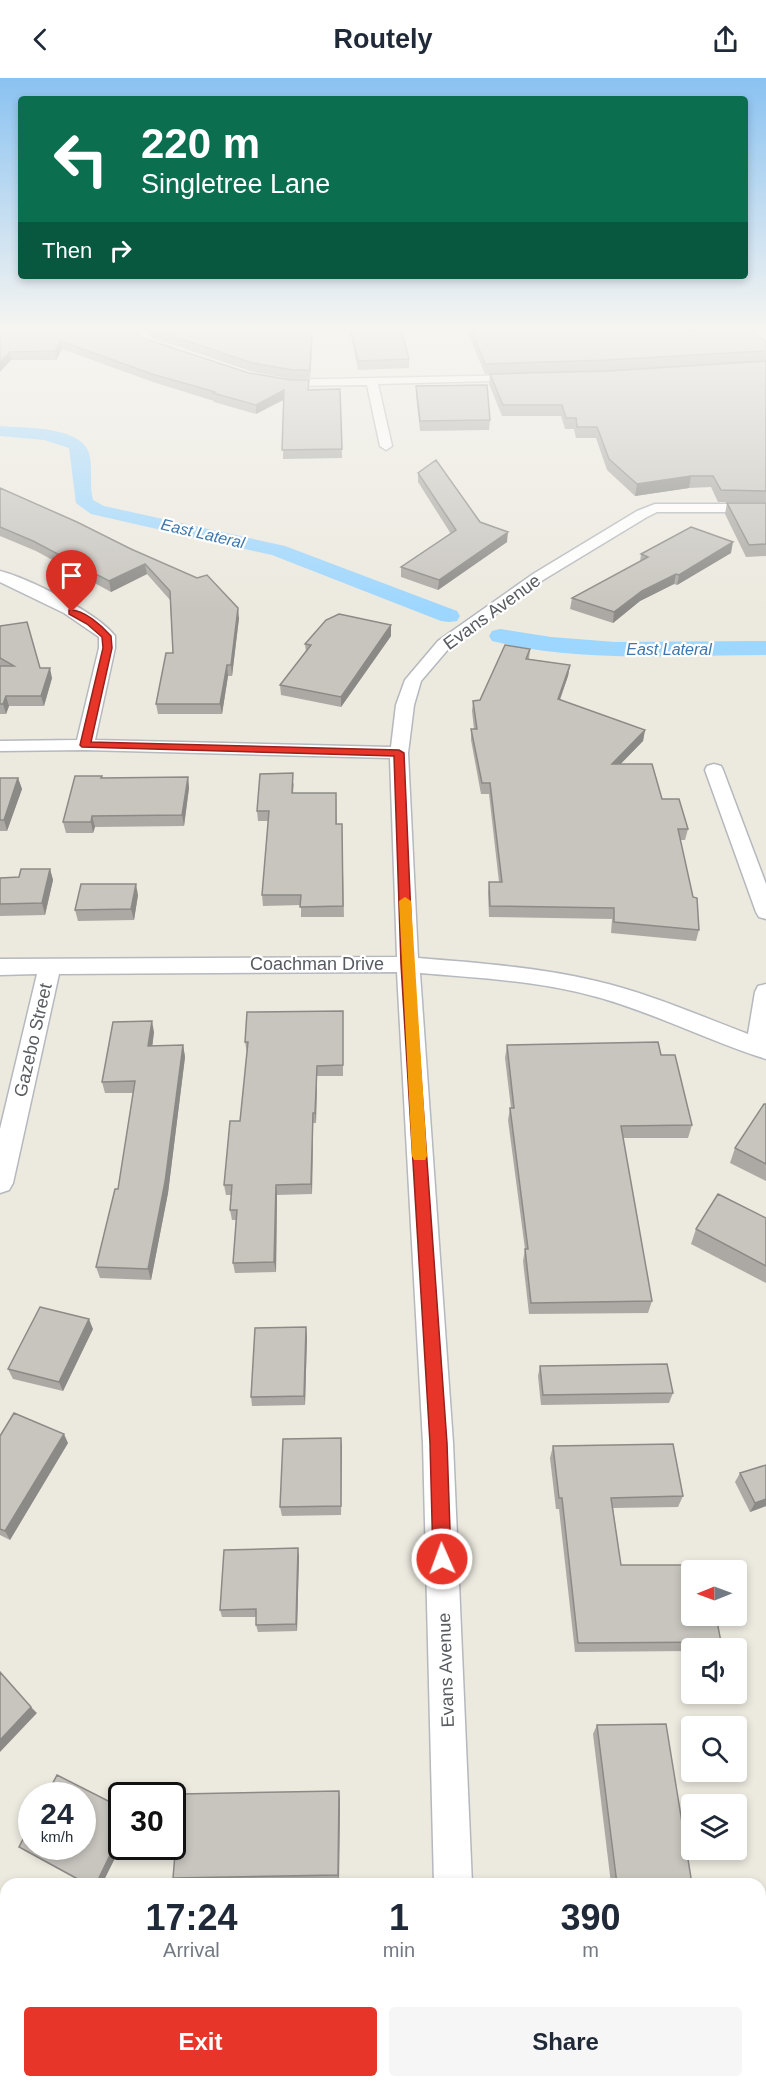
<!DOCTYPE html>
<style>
body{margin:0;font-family:Helvetica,sans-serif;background:#f6f6f7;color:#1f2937;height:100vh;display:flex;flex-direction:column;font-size:22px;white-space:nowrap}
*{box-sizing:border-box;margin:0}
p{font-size:20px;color:#747a83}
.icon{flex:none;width:33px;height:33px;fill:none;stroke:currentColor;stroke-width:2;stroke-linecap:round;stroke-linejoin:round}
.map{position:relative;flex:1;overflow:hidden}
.panel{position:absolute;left:0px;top:1800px;width:766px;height:210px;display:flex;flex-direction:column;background:#fff;border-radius:18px 18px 0 0;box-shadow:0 3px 9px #0003}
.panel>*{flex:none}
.guide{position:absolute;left:18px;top:18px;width:730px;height:183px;border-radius:6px;box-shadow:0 3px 9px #0003;background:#0b6e4f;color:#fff;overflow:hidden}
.needle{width:39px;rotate:269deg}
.tools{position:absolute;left:681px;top:1482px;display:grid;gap:12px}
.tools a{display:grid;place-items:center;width:66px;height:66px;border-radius:6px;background:#fff;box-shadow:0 3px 9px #0003;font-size:30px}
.speed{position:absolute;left:18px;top:1704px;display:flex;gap:12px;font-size:30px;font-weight:700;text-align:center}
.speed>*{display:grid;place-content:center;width:78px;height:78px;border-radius:50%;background:#fff;box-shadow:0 3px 9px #0003;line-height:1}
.speed small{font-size:15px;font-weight:400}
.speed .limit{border:3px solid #111;border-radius:9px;background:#fff;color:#111}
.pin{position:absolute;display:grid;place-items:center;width:51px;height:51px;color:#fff;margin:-62px -26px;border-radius:50% 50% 50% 0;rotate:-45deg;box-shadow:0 0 6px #0007}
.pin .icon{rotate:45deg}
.me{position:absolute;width:66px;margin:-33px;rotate:358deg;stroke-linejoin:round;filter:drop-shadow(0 0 4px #0008)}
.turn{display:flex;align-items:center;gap:21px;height:126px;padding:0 24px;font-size:27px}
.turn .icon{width:78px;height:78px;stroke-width:2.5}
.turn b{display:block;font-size:42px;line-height:51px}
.then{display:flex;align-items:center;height:57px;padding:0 24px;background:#0003;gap:12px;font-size:22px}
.eta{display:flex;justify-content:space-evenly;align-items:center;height:102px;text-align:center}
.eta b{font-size:36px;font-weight:800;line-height:42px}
.button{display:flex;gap:12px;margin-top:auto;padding:12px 24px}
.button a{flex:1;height:69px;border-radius:6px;background:#e7352a;color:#fff;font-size:24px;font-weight:800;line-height:69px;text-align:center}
.button a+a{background:#f6f6f7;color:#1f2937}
header{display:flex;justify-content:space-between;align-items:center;height:78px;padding:0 24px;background:#fff;font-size:27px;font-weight:800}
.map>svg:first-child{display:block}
</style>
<header><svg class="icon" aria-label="back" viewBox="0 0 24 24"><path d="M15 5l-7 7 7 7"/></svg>Routely<svg class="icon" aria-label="share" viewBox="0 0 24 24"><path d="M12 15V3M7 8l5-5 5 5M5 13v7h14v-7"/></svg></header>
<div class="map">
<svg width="766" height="2010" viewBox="0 0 766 2010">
<rect width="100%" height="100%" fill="#ece9df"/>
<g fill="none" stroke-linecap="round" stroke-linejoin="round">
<path fill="#9dd6fe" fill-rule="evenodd" d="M0,348C23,350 81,348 89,375C93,390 89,407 93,422L104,428L285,468L457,533L460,538L457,543L449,544L441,543L272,477L91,436L76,425L69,370L44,362L0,358Z
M500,551L551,559L615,564L766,563V577C676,577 581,585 492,563L489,558L492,553Z"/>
<g stroke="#b5b8bd" stroke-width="3">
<path id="minor" d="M134,251H144L152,261L179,273L173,276C157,272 141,268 134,251Z
M521,297L525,298V302L378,306L392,368L386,372L380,368L367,307L277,308L271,305L277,302Z
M655,426H766V434H657L647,439L543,502L450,569L421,603L414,627L408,675L418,880C478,885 538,889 596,903C648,915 698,937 748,956L755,914L758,908L766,906V981C709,963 655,935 597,919C540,903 479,900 420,895L453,1365L472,1806H434L423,1365L397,894L59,896L13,1105L9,1112L0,1115V1051L37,896L0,897V881L397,879L390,680L85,672L0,673V663L77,662L99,570V559L64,535L0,504V493C28,500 98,535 115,558V570L95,662L391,669L396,627L405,602L438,563L533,496L637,433Z
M714,686L721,688L723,692L766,806V841L759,839L756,834L705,692L707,688Z
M760,1948H766V1990H760Z
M0,1949L6,1950V1992L0,1991Z
M112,2004H156L153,2010H115Z
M441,2004H483L484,2010H442Z"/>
</g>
<use href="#minor" fill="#fff" fill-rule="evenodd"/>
</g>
<path fill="#aca9a4" d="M0,251L142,260L249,295L309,312L340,311L342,380L283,381L284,322L256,336L214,324V323L153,304L62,271L56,282H11Z
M146,251H313L310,300L293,301L253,294L153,260Z
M349,251H401L409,281V290L358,292Z
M466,251H749L766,264V424H718L711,409L689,410L635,418L607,392L596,360H576L574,351H565L561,338H502L489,306L490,296L607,293L485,296Z
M416,308L490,342L489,352L420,353L416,317Z
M418,395L480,444L507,464L438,512L401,499V489L451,456L418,404Z
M0,410L77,444L239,540L232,598H228L222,636H158L156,626L173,575L170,522L147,496L111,514L36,473L0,458Z
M727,425H766V478L746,479L725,436Z
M731,475L677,507L674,506L640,523L613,545L570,531L572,520L640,484L641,476Z
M0,548L40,590L52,600L44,628H9L6,636H0Z
M391,558L341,629L281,617L280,607L306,574L305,566Z
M530,571L529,581L570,587L568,598L560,622L645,652L643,663L620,686L662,721L688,751L685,762H680L699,852L696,863L611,855L612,841L489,839L488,815L489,804H499L489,716H481L471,662V651H474L472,633L473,623L480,622Z
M102,698V700L188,699L189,710L184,748L95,749L93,755H66L63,744Z
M0,700H18L22,711L7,753H0Z
M294,705L293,715H336L337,746H342L344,839H301V827L263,828L262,817L268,743H258L257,733Z
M50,791L53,802L45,837L0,838V800L19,799Z
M138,817L134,842L78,843L75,832Z
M343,943V998H317L316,1045H313L312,1116L277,1117L276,1194L235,1195L233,1185L236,1142H232L230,1132L231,1117H226L224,1107L240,1043L247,975L245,964Z
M154,954L152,968L183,967L185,979L168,1115L151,1202L100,1200L96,1189L118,1111L133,1015H105L102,1004Z
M507,967L661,977L692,1047L688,1060H623L652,1223L648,1235L529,1236L523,1183L525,1171L508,1042L510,1030H511L505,980Z
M766,1026V1103L730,1085L735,1070Z
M766,1140V1205L691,1166L696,1151Z
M306,1249L307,1259L305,1327L252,1328L251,1319Z
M93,1251L63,1313L13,1301L8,1291Z
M540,1288L673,1315L669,1325L541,1327L538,1298Z
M0,1358L68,1365L10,1462L0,1457Z
M341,1360V1437L282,1438L280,1429Z
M553,1368L683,1418L678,1429L613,1430L621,1487L721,1564L716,1570H692V1573L575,1574L559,1431H556L550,1380Z
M740,1395L766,1428L750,1434L735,1404Z
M299,1478L297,1553L258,1554L256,1547V1539H222L220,1532Z
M597,1647L692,1806H611L593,1656Z
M340,1720L339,1802L178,1806L173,1800Z
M122,1730V1766L102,1806H85L25,1773L19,1769Z"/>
<path fill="#8c8a86" d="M312,251H313L310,300V292Z
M60,263L62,271L56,282L55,273Z
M10,274L11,282L0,294V284Z
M284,312V321L256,336V327Z
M691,398L689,410L635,418L637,406Z
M508,454L507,464L438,512L439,502Z
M733,464L731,475L677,507L679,497Z
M145,486L147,496L111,514L109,503Z
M676,496L674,506L640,523L613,545L614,534L642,513Z
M238,530L239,540L232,598L231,587Z
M391,547V558L341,629V619Z
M227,587L228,598L222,636L220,626Z
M570,587L568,598L556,632L558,621Z
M50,590L52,600L44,628L41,618Z
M6,618L9,628L6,636L3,626Z
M645,652L643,663L610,697L612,686Z
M188,699L189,710L184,748L182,737Z
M18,700L22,711L7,753L4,742Z
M92,738L95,749L93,755L91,744Z
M50,791L53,802L45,837L42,825Z
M136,806L138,817L134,842L131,831Z
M152,943L154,954L151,979L148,968Z
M183,967L185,979L168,1115L151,1202L148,1191Z
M317,988V998L316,1045L315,1035Z
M313,1035V1045L312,1116L311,1106Z
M276,1107L277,1117L276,1194L274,1184Z
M89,1241L93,1251L63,1313L59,1304Z
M306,1249L307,1259L305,1327L304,1318Z
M64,1356L68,1365L10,1462L5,1453Z
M341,1360L342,1369L341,1437Z
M766,1421V1428L750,1434L755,1425Z
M298,1470L299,1478L297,1553L296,1546Z
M31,1629L37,1635L0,1674V1662Z
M339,1713L340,1720L339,1802L338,1797Z
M122,1752V1766L102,1806H96Z"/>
<path fill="#c8c5bf" stroke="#8c8a86" stroke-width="1.5" d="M0,251H134L142,260L249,295L292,302H309L308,312L340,311L342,371L282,372L284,312L256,327L213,315L215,314L152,296L60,263L55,273L10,274L0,284Z
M152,251H312L310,292H293L252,285Z
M351,251H401L409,281L358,283Z
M471,251H686L697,257L694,251H749L766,264V273L607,282L485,286Z
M766,283V413L721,412L713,398H691L637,406L609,381L597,349H577L576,340H566L562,327H503L490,296L607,293Z
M487,307L490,342L420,343L416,308Z
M436,382L480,444L508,454L439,502L401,489L456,452L418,395Z
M0,410L77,444L133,472L131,471L197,500L207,497L238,530L231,587H227L220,626H156L166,575H173L170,513L145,486L109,503L33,463L0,449Z
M727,425H766V466L749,467Z
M691,449L733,464L679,497L676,496L642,513L614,534L572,520L648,479L641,476Z
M339,536L391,547L341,619L280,607L311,567L305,566L326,542Z
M27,544L40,590H50L41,618H6L3,626H0V588H14L0,580V548Z
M505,567L530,571L526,581L570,587L558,621L645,652L612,686H652L662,721H679L688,751H678L693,819L697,820L699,852L614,844V830L490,828L489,804H502L490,705H482L471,651H477L473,623L480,622Z
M293,695L292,715H336V746H342L343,828L300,829L301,817H262L269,733H257L260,696Z
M75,698H102L101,700L188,699L182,737L92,738L91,744H63Z
M0,700H18L4,742H0Z
M21,791H50L42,825L0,826V800L19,799Z
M81,806H136L131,831L75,832Z
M343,933V987L317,988L315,1035H313L311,1106L276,1107L274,1184L233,1185L237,1132H230L232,1107H224L230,1043H240L248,964H245L247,934Z
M152,943L148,968L183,967L165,1104L148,1191L96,1189L115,1111H118L135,1003L102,1004L113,944Z
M658,964L661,977H675L692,1047L621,1048L652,1223L531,1225L525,1171H528L510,1030H514L507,967Z
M764,1026H766V1086L735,1070Z
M718,1116L766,1140V1188L696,1151Z
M40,1229L89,1241L59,1304L8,1291Z
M306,1249L304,1318L251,1319L255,1250Z
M667,1286L673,1315L543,1317L540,1288Z
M14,1335L64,1356L5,1453L0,1451V1358Z
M341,1360V1428L280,1429L283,1361Z
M673,1366L683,1418L611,1420L621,1487H707L708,1492H692V1538H716L721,1564L578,1565L562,1420H559L553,1368Z
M766,1387V1421L755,1425L740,1395Z
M298,1470L296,1546L256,1547V1531L220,1532L224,1472Z
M0,1594L31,1629L0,1662Z
M666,1646L692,1806H617L597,1647Z
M57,1697L122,1730V1752L96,1806H87L19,1769L32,1744V1768H82V1718H46Z
M339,1713L338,1797L173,1800L180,1716Z"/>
<linearGradient id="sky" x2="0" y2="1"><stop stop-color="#8ac2f1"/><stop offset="0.47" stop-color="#f6f5f1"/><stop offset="1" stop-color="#f6f5f1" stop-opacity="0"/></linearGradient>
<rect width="766" height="533" fill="url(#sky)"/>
<path fill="#e7352a" stroke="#96221b" stroke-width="1.5" d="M69,532C84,531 102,548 111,558L112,570L91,664L399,672L404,675L413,886L447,1365L451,1481L449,1488L442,1490L436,1488L433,1481L430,1365L401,886L394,678L82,669L80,667L103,570L102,559L87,546L69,536Z"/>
<path fill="#f59e0b" d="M405,819L411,823L427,1078L425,1082H414L412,1078L399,823Z"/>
<g text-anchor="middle" stroke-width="4.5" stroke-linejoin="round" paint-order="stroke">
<g font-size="16" font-style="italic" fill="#3c77af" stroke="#fff">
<text transform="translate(203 455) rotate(13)" y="6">East Lateral</text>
<text x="669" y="577">East Lateral</text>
</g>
<g font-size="18" fill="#585c61" stroke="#fff">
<text transform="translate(492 534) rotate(-36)" y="6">Evans Avenue</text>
<text x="317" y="892">Coachman Drive</text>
<text transform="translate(33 962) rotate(-77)" y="6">Gazebo Street</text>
<text transform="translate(446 1592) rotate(-92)" y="6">Evans Avenue</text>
</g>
</g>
</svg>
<div class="tools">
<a><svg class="needle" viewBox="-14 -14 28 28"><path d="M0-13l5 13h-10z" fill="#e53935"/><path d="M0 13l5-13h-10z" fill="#747a83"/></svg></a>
<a><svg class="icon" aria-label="sound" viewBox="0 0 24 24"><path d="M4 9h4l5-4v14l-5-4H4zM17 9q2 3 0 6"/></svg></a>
<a><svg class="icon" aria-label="search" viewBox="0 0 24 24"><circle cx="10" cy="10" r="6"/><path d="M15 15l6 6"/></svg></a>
<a><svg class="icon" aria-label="layers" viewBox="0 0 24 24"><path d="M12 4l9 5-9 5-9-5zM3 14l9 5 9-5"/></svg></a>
</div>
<div class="speed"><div>24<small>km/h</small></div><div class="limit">30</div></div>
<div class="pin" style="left:72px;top:534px;background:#d93025"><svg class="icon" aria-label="arrive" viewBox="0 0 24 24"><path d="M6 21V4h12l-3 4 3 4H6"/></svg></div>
<svg class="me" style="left:442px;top:1481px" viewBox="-20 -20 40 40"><circle r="17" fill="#e7352a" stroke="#fff" stroke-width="3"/><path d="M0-11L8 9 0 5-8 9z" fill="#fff"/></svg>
<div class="guide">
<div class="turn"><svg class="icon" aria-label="left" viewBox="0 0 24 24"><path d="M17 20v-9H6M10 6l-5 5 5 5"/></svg><div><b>220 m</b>Singletree Lane</div></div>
<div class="then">Then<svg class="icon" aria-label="right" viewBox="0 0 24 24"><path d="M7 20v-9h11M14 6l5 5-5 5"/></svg></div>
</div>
<section class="panel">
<div class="eta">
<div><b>17:24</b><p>Arrival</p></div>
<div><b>1</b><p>min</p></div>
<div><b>390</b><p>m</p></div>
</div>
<div class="button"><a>Exit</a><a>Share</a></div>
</section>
</div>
